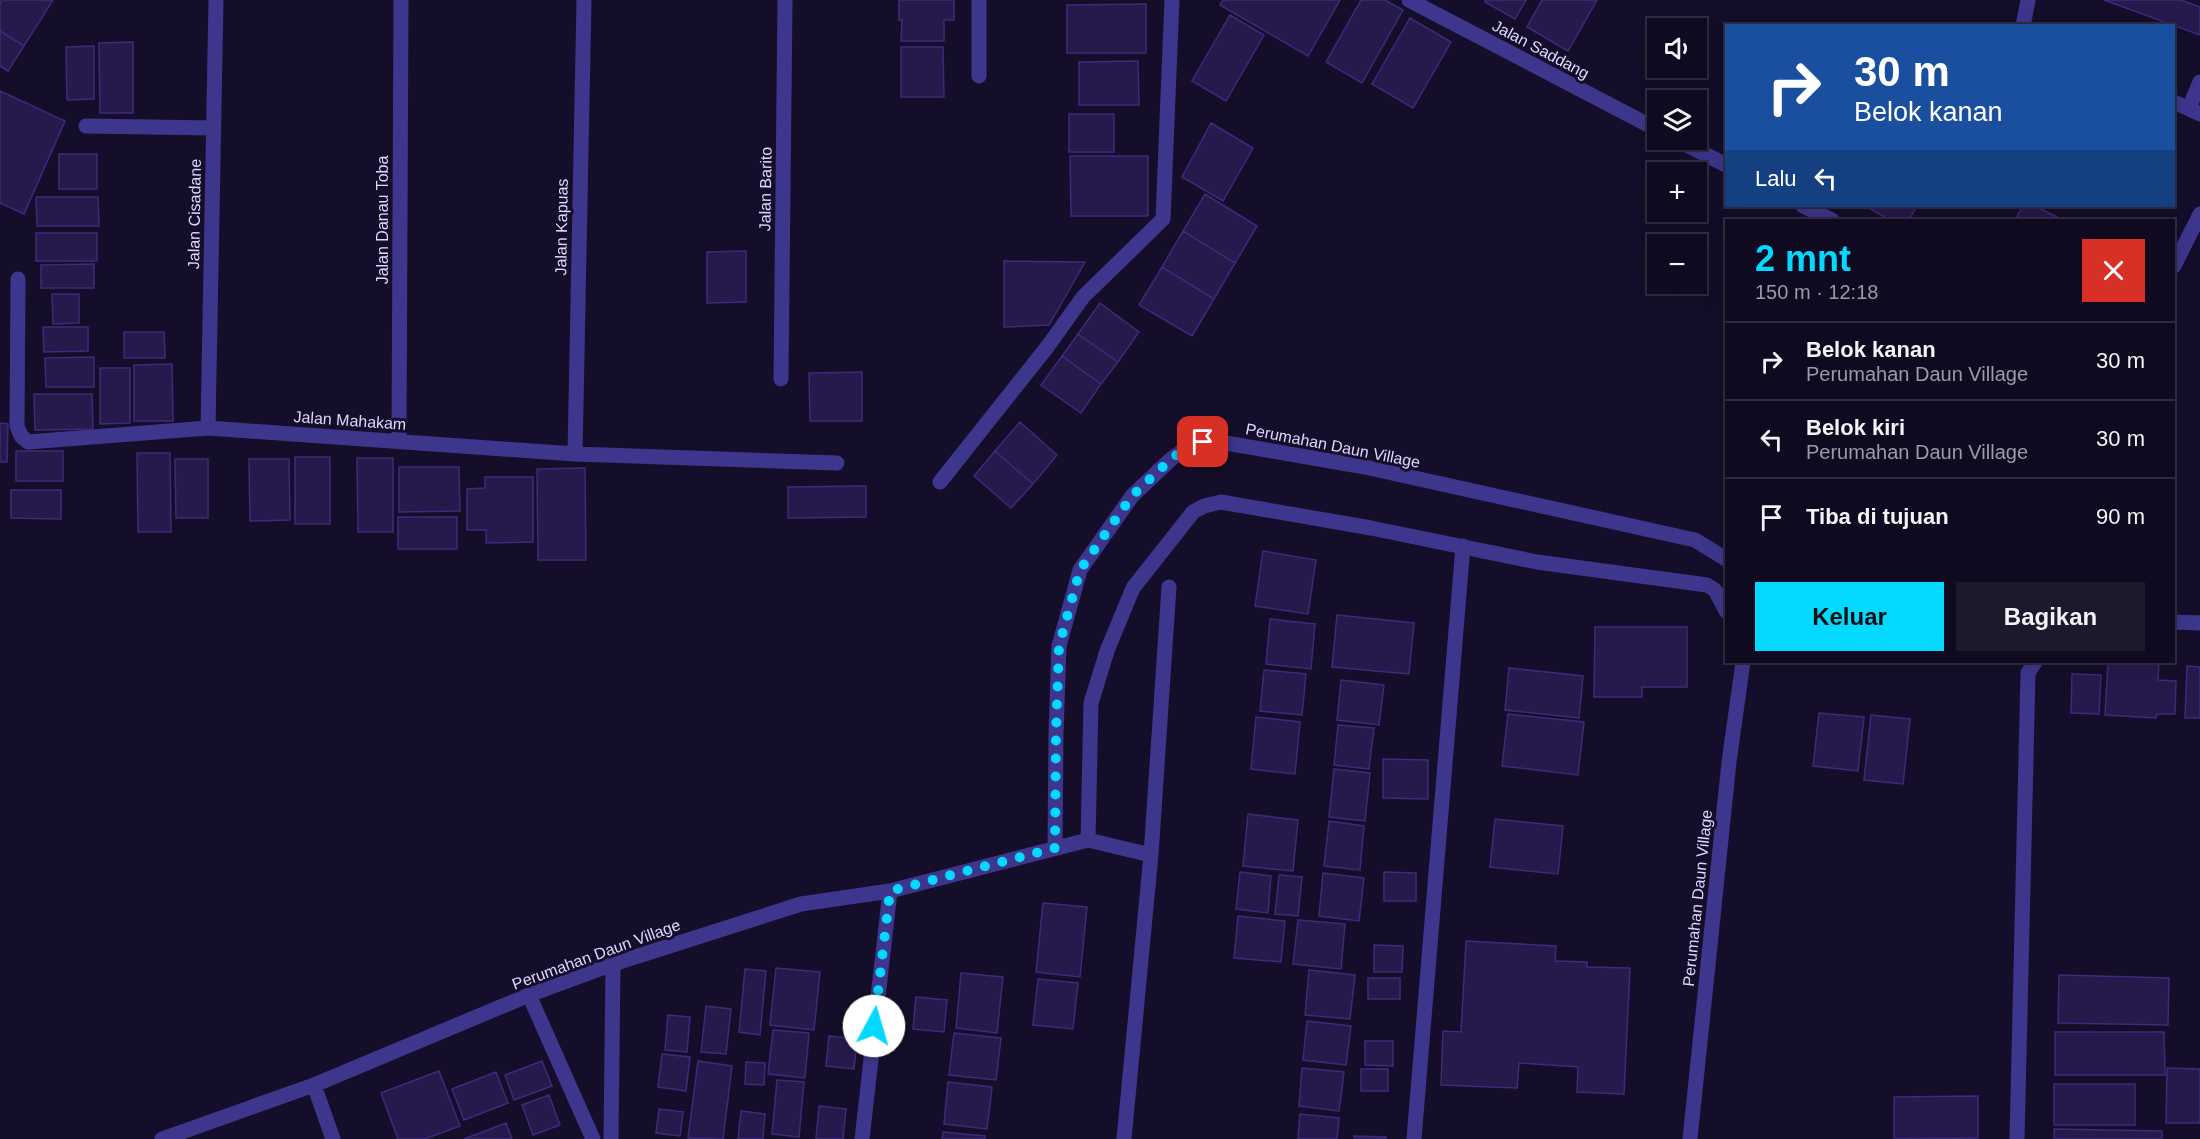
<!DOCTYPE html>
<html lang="id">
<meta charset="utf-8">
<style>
body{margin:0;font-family:Helvetica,sans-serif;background:#1e182d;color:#f1f3f6;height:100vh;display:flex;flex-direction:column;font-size:22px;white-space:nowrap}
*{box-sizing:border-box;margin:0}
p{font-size:20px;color:#9c9aa5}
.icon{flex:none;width:33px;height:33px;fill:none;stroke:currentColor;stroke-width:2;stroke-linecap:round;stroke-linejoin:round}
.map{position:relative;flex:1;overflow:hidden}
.drawer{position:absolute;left:1725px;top:219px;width:450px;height:444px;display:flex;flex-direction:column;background:#100a20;border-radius:0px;box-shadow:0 6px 24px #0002,0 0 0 2px #302b3e}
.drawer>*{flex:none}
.banner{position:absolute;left:1725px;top:24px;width:450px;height:183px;border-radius:0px;box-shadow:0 6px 24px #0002,0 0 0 2px #302b3e;background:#1a4fa0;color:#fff;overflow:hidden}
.controls{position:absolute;left:1647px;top:18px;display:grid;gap:12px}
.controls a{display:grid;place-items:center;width:60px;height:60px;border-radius:0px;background:#100a20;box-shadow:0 6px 24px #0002,0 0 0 2px #302b3e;font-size:30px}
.pin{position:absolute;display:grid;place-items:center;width:51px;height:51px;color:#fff;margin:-26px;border-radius:12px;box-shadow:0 3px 9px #0006}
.me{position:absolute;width:66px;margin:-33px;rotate:6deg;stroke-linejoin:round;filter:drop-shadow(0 0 4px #0008)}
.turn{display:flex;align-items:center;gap:21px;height:126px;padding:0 30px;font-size:27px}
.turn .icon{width:78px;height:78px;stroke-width:2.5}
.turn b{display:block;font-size:42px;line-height:51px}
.then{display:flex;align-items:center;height:57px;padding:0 30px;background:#0003;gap:12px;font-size:22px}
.round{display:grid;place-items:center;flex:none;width:63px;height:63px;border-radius:0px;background:#1e182d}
.overview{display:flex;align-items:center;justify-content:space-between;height:102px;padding:0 30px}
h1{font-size:36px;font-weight:700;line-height:45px;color:#03d9ff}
.action{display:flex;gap:12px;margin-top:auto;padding:12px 30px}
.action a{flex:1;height:69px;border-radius:0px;background:#03d9ff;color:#111;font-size:24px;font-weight:700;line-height:69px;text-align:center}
.action a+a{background:#1e182d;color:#f1f3f6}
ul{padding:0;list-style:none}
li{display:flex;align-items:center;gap:18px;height:78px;padding:0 30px;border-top:2px solid #302b3e}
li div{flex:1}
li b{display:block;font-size:22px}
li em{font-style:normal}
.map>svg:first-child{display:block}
</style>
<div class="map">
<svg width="2200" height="1139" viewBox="0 0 2200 1139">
<rect width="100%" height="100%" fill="#150e2a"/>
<path fill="#26194c" stroke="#3e2a7a" stroke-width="1.5" d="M2,0H53L24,46L0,31V3Z
M899,0H954V20H944V41H901L902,20H899Z
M1223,0H1340L1308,56L1220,5Z
M1361,0H1385L1403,10L1362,83L1326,62Z
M1486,0H1526L1515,19L1485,2Z
M1542,0H1597L1568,51L1527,27Z
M2104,0H2181L2200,7V35Z
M1146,4V53H1067V5Z
M1230,15L1264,35L1226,101L1192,81Z
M1410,18L1451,42L1413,108L1372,84Z
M0,31L24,46L8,71L0,66Z
M133,42V113H100L99,43Z
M94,46V99L67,100L66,47Z
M901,47H943L944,97H901Z
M1138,61L1139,105H1079V62Z
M0,91L65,121L24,214L0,203Z
M1069,114H1114V152H1069Z
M1211,123L1253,148L1223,201L1182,177Z
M59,154H97V189H59Z
M1070,156H1148V216H1071Z
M1205,194L1257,226L1235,263L1183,231Z
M36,197H98L99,226H37Z
M1868,206H1917L1909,220H1890L1867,207Z
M2023,206H2035L2063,220H2015Z
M1183,231L1235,263L1214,299L1162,267Z
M36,233H97V261H36Z
M746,251V302L707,303V252Z
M1004,261L1085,262L1049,325L1004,327Z
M94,264V288H41V265Z
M1162,267L1214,299L1192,336L1139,305Z
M52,294H79V323L53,324Z
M1100,303L1139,332L1118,362L1078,334Z
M43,327H88V351L44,352Z
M124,332H164L165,358H124Z
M1078,334L1118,362L1101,384L1062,356Z
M1062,356L1101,384L1081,413L1041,385Z
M94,357V387H46L45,358Z
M172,364L173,421H134V365Z
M100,368H130V423L100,424Z
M862,372V421H810L809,373Z
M34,394H92L93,429L35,430Z
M1020,422L1057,455L1033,484L995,451Z
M0,423L8,424L7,462H0Z
M16,451H63V481H16Z
M995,451L1033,484L1011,508L974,476Z
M137,453H170L171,532H138Z
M295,457H330V524H295Z
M357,458H393V532H358Z
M175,459H208V518H176Z
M249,459H289L290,520L250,521Z
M399,467H459L460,511L399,512Z
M585,468L586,560H538L537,469Z
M485,477H533V542L486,543V530H467V489L485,488Z
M866,486V517L788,518V487Z
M11,490H61V519L11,518Z
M398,517H457V549H398Z
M1263,551L1316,560L1308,614L1255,606Z
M1337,615L1414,623L1409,674L1332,667Z
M1270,619L1315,624L1311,669L1266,664Z
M1595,627H1687V687H1642V697H1594Z
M2108,662H2159L2158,680L2176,681L2175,714H2157L2156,718L2105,715Z
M2187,666L2200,667V718H2185Z
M1509,668L1583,676L1579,718L1505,710Z
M1264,670L1306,674L1302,715L1260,711Z
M2072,674L2101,675L2099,714L2071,713Z
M1341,680L1384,685L1379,725L1337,720Z
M1819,713L1864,717L1858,771L1813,766Z
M1508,714L1584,722L1578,775L1502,766Z
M1871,715L1910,719L1903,784L1864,780Z
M1256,717L1300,722L1295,774L1251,769Z
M1338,725L1374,728L1369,769L1334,765Z
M1383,759L1428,760V799L1383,798Z
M1334,769L1370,773L1365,821L1329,817Z
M1248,814L1298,820L1293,871L1243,866Z
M1495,819L1563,826L1558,874L1490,867Z
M1329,821L1364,826L1360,870L1324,866Z
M1240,872L1271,876L1268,913L1236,909Z
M1384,872L1416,873V901H1384Z
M1323,873L1364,878L1359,921L1319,916Z
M1279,875L1302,877L1298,916L1275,914Z
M1043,903L1087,907L1080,977L1036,972Z
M1238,916L1285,921L1281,962L1234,958Z
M1298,920L1345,924L1341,969L1293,964Z
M1466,941L1556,946L1555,961L1587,962V967L1630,968L1624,1094L1577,1092L1578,1067L1519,1063L1517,1088L1441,1085L1443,1031L1461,1032Z
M1374,945L1403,946L1402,972H1374Z
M776,968L820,972L814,1030L770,1025Z
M745,969L766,971L760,1035L739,1032Z
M1309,970L1355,975L1350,1019L1305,1015Z
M961,973L1003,977L997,1033L956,1028Z
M2059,975L2169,978L2168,1025L2058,1023Z
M1368,978H1400V999H1368Z
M1038,979L1078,983L1073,1029L1033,1025Z
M916,997L947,1000L944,1032L913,1029Z
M706,1006L731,1009L726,1054L701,1052Z
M668,1015L690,1017L687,1052L665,1050Z
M1307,1021L1351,1026L1346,1065L1303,1060Z
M773,1030L809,1033L805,1078L768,1074Z
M2055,1032H2164L2165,1075H2055Z
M954,1033L1001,1038L996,1080L949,1075Z
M829,1036L857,1039L854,1069L826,1066Z
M1365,1041H1393V1066L1365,1065Z
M662,1054L690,1057L686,1091L658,1087Z
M542,1061L552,1086L514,1100L505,1075Z
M698,1061L732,1066L723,1139L688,1138Z
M746,1062L765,1063L764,1085L745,1084Z
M1302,1068L1344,1072L1339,1111L1299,1106Z
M2167,1068L2200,1069V1123H2166Z
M1361,1069H1388V1091H1361Z
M439,1071L460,1126L425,1139H398L381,1093Z
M496,1072L508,1103L464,1120L452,1089Z
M777,1080L804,1082L799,1137L772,1134Z
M948,1082L992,1087L987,1129L944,1124Z
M2054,1084H2135V1125H2054Z
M549,1095L560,1125L533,1135L522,1105Z
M1978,1096V1138L1894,1139V1097Z
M819,1106L846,1109L843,1139H816Z
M659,1109L683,1112L680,1136L656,1133Z
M741,1111L765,1114L763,1139H738Z
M1300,1114L1339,1118L1337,1139H1298Z
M506,1123L512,1139H464Z
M2054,1129L2162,1131V1139H2054Z
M943,1132L985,1136V1139H942Z
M1354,1136L1386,1137V1139H1354Z"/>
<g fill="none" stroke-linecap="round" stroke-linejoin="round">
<path stroke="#3e368c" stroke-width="15" d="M2174,622L2200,623
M2017,1139L2028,673L2035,662"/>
<path stroke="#3e368c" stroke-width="15" d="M979,0V76
M1409,0L1658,130
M2023,26L2028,0
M2174,102L2200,114
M2189,108L2200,82
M86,126L214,128
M1677,140L1726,165
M1803,206L1832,220
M2174,266L2200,214
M18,279L17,426L21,436L28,442L208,428L575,454L837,463
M781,379L785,0
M208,428L216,0
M399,441L401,0
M575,454L584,0
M940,482L1048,346L1083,297L1163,219L1172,0
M1088,840L1091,703L1107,651L1133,588L1193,512L1204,506L1221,502L1371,528L1537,562L1707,585L1715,590L1726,611
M1055,848L1056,733L1059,646L1080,570L1132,496L1170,460L1190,445L1220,442L1365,467L1695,540L1726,559
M529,995L593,1139
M314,1085L333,1139
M162,1139L314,1085L529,995L613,964L801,904L890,891L1088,840L1151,855
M611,1139L613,964
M862,1139L890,891
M1124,1139L1151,855L1169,587
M1414,1139L1463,546
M1690,1139L1729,762L1743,662"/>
</g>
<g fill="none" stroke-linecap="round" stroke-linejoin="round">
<path stroke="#03d9ff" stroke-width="10" stroke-dasharray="0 18" d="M874,1026L890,891L1055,848L1056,733L1059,646L1080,570L1132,496L1170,460L1190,445L1203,442"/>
</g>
<g text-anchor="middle" stroke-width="6" stroke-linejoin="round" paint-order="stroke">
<g font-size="16" fill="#ded7ff" stroke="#150e2a">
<text transform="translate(1541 49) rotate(28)" y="6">Jalan Saddang</text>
<text transform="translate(765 189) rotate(-89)" y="6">Jalan Barito</text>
<text transform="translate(194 214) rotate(-89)" y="6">Jalan Cisadane</text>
<text transform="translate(382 220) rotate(-90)" y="6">Jalan Danau Toba</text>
<text transform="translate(561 227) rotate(-89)" y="6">Jalan Kapuas</text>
<text transform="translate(350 420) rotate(4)" y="6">Jalan Mahakam</text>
<text transform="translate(1333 445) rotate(11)" y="6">Perumahan Daun Village</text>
<text transform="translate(1697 898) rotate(-84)" y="6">Perumahan Daun Village</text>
<text transform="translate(596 954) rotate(-20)" y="6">Perumahan Daun Village</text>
</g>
</g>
</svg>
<div class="controls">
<a><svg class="icon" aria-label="sound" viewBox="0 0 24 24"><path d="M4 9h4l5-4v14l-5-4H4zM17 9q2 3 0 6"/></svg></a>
<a><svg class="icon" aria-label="layers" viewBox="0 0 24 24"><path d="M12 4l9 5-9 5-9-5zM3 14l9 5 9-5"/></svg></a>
<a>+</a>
<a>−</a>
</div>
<div class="pin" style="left:1203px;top:442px;background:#d93025"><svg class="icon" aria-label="arrive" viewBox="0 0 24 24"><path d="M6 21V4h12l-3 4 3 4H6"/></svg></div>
<svg class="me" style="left:874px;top:1026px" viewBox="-20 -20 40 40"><circle r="19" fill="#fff"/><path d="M0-13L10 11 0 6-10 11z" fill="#03d9ff"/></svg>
<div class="banner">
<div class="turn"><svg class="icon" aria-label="right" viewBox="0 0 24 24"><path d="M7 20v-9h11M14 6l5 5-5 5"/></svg><div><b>30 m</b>Belok kanan</div></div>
<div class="then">Lalu<svg class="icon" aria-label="left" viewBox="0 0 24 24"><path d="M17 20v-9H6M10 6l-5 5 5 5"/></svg></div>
</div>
<section class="drawer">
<div class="overview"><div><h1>2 mnt</h1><p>150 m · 12:18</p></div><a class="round" style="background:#d93025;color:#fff"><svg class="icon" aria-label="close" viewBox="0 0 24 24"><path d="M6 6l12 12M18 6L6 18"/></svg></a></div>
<ul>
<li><svg class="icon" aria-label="right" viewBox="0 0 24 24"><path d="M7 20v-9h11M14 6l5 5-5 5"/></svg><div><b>Belok kanan</b><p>Perumahan Daun Village</p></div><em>30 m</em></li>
<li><svg class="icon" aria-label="left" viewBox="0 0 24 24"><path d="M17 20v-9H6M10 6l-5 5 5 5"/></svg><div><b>Belok kiri</b><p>Perumahan Daun Village</p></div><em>30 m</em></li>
<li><svg class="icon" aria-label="arrive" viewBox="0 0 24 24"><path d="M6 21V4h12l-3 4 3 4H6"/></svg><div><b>Tiba di tujuan</b></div><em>90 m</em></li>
</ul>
<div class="action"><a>Keluar</a><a>Bagikan</a></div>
</section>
</div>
